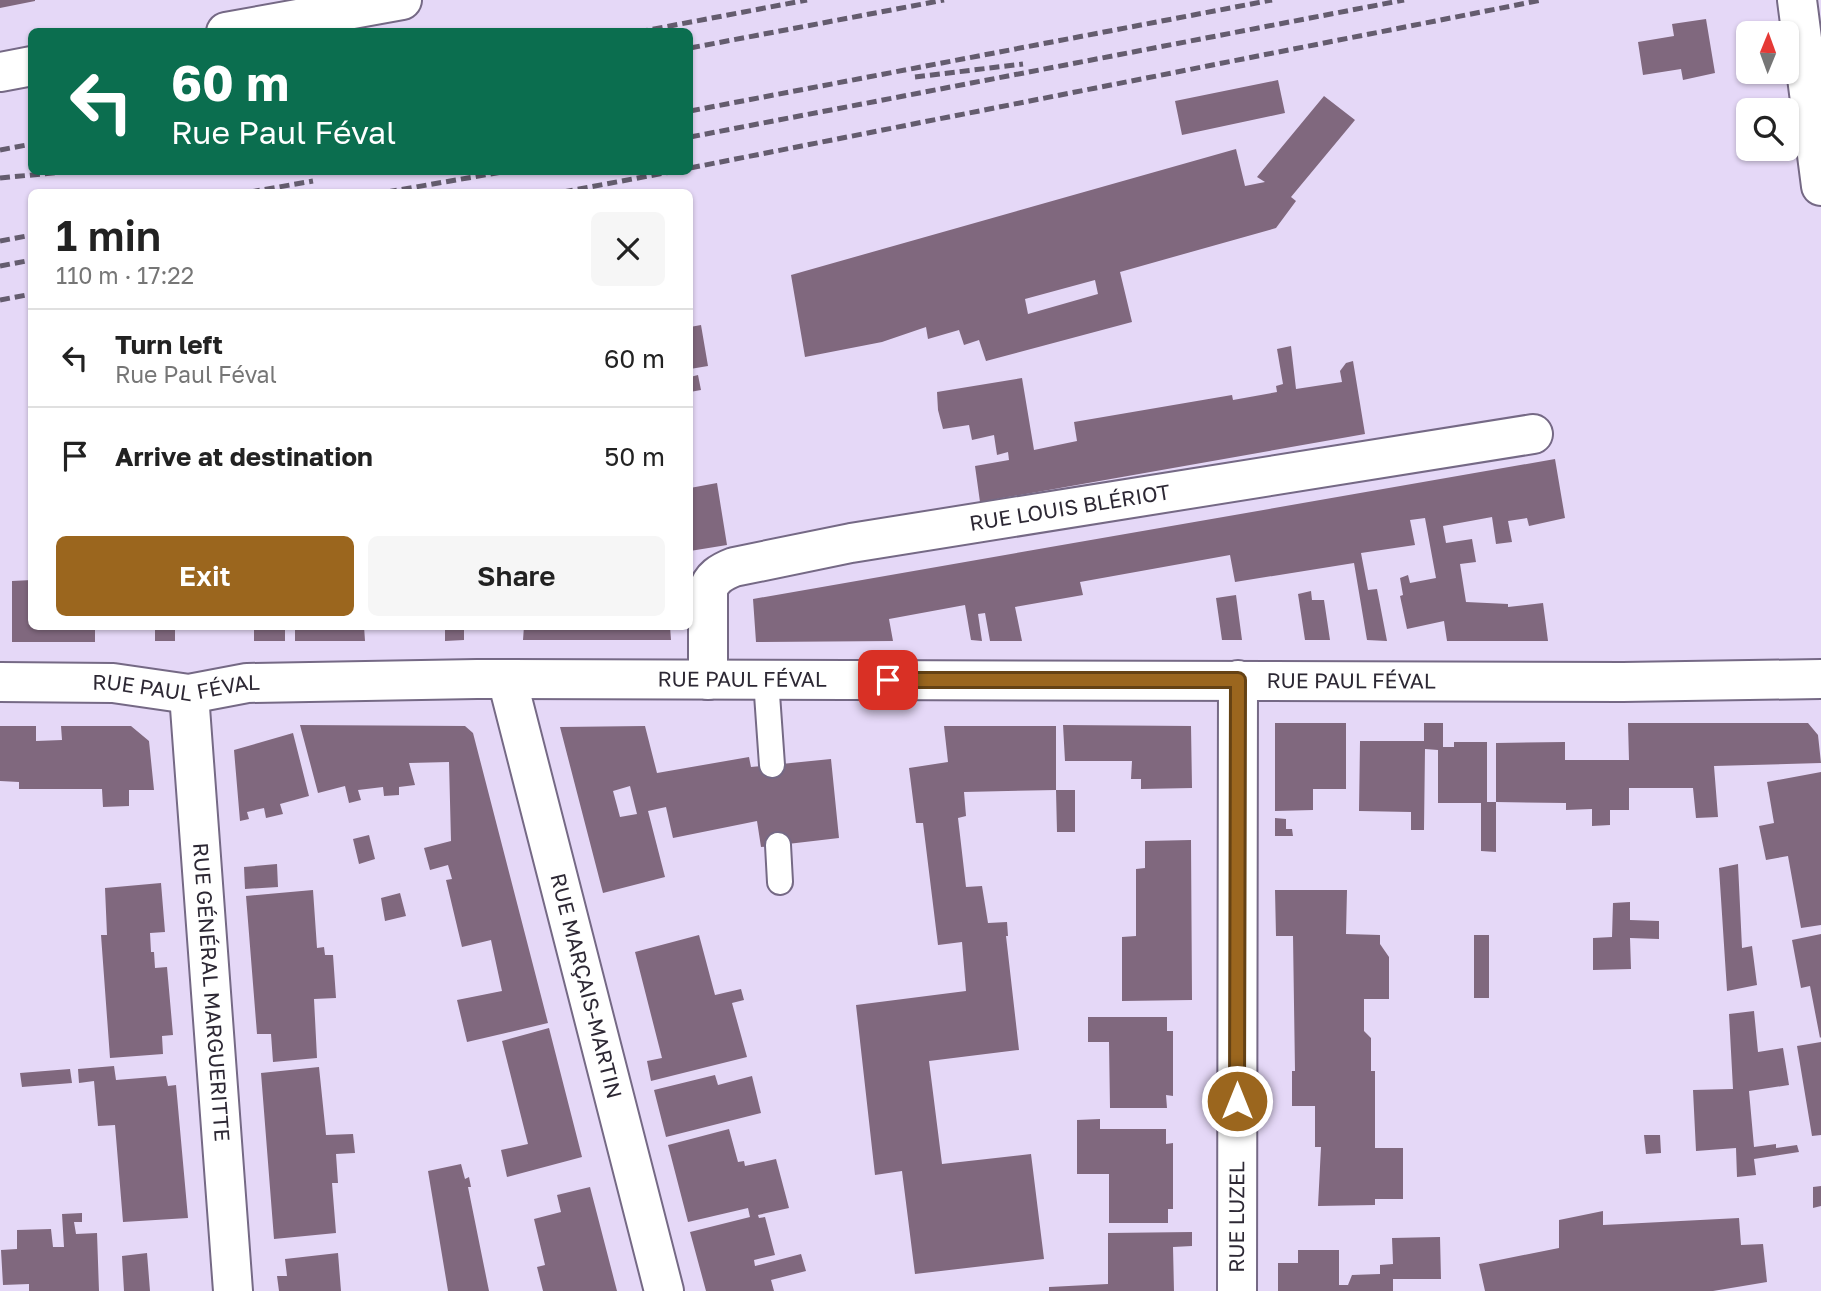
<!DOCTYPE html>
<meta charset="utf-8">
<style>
body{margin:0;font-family:"Golos Text",sans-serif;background:#f6f6f6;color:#222;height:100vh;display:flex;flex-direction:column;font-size:26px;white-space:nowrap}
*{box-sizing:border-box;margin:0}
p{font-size:23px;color:#767676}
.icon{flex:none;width:38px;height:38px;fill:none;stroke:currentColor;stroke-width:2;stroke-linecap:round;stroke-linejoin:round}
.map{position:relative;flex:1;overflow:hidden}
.side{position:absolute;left:28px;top:189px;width:665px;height:441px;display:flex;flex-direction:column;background:#fff;border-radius:10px;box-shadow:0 2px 5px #0004}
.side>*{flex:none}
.guide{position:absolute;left:28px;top:28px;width:665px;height:147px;border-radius:10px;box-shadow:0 2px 5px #0004;background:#0b6e4f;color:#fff;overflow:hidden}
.needle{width:46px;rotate:1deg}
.fabs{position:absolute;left:1736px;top:21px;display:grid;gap:14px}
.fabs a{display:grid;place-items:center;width:63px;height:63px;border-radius:10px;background:#fff;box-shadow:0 2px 5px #0004;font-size:35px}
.pin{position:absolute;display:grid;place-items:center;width:60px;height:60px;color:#fff;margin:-30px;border-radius:14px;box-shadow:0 4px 10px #0006}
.me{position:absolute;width:77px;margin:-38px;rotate:0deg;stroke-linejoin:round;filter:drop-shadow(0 0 5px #0008)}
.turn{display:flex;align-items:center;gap:24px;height:147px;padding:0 28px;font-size:32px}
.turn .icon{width:91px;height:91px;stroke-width:2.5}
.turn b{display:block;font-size:49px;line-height:60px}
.round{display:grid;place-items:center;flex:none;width:74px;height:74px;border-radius:10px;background:#f6f6f6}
.overview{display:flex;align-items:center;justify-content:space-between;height:119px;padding:0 28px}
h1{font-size:42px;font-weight:600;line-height:52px}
.primary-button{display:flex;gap:14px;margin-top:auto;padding:14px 28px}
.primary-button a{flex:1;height:80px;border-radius:10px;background:#9b661e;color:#fff;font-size:28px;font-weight:600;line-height:80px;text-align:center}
.primary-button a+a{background:#f6f6f6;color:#222}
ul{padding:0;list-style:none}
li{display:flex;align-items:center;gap:21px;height:98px;padding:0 28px;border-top:2px solid #e0e0e0}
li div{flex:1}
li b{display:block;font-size:26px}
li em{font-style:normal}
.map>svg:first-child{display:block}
</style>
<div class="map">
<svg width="1821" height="1291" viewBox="0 0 1821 1291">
<rect width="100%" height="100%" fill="#e5d8f7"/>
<path fill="#80687e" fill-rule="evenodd" d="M0,0H35V1L0,8Z
M1706,19L1715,73L1683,80L1681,69L1643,75L1638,42L1674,36L1672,24Z
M1278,80L1285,113L1182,135L1175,101Z
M1324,96L1355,120L1291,197L1296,201L1276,228L1120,272L1132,322L986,361L979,340L964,345L959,330L928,339L926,327L882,342L805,357L791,275L1236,149L1245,186L1265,182L1257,177ZM1095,280L1098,294L1028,314L1025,299Z
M701,325L708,366L690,369V327Z
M1291,346L1296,389L1342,382L1340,371L1346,363L1353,361L1365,434L980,502L975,466L1009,460L1008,452L997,455L994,435L972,440L969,425L943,429L938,410L937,392L1022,378L1034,450L1077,441L1074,422L1232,395L1233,400L1277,392L1276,386L1283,384L1277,349Z
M698,375L701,390L690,392V377Z
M1555,459L1565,518L1529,526L1527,518L1508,521L1512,542L1496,544L1492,517L1443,526L1446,543L1472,539L1476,562L1460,564L1466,602L1508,604V607L1543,603L1548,641H1447L1444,621L1407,629L1400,596L1403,595L1400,578L1408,575L1410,583L1436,578L1425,518L1410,520L1415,545L1361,553L1368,590L1377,589L1387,641L1367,640L1354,563L1235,582L1230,555L1080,582L1083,595L1015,607L1022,641H990L985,613L978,614L982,641L971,640L965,605L889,619L893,641L756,642L753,599Z
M717,483L727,545L690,551V488Z
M32,580V626H95V642H12V581Z
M1311,591L1312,600H1324L1330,640H1305L1298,594Z
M1236,595L1242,640H1222L1216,598Z
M155,626H175V641H155Z
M254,626H285V641H254Z
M295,626H364L365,641H295Z
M445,626H464V640L445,641Z
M524,626H670L671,640H523Z
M1275,723H1346V789H1313V810L1275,811Z
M1424,723H1443V747H1454V742H1487V802H1496V852L1481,851V803H1438V750L1425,749L1424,830H1411V812L1359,811L1360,741H1424Z
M1628,723H1808L1818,735L1821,763L1714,766L1718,817L1696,818L1693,788H1629V810H1610V825L1592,826V809L1566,810V803L1496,802V743L1565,742V760H1629Z
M300,725L465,726L473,733L548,1023L467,1042L457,1000L502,991L491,940L462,947L446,880L452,879L448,865L430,870L424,848L451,841L449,762L409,763L415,785L399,787V795L384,796L383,787L358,790L361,800L349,803L345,786L318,793Z
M1063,725L1191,726L1192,788L1141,789V779H1131L1132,761H1065Z
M0,726H36V741L62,740L61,726H131L149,741L154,790H129V806L103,807L102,789H19V782L0,781Z
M645,726L657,773L749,757L751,767L831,759L839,838L761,847L757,821L673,838L666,807L648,811L665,877L603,893L560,727ZM630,786L637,814L620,817L613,791Z
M944,726H1056V790H1075V832H1057L1056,790L964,792L966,816L958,818L966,887L982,886L988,923L1007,922L1008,936H1006L1019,1050L929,1061L942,1164L1031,1154L1044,1259L915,1274L902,1171L875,1175L856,1005L966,991L962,942L938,945L923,823H916L909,768L948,762Z
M293,733L309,796L280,804L283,814L266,818L264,808L247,812L249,819L240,821L234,750Z
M1821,772V925L1801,928L1788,856L1766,860L1759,826L1774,823L1767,782Z
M1275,818L1286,819V829H1292L1293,836H1275Z
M369,835L375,859L359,864L353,839Z
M1191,840L1192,1000L1122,1001V937L1136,936V869L1145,868V841Z
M277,864L278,887L245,889L244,867Z
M1738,864L1742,948L1752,946L1757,985L1727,991L1719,868Z
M161,883L165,932L150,933L151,952H154L155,968L167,967L173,1035L162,1036L163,1054L110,1058L101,935H107L105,888Z
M313,890L317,948L324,947L325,955H333L336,998L314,999L317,1058L273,1062L271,1034H257L246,896Z
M1275,890H1347L1346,934L1380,935V944L1389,957V999H1364V1031L1371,1038V1071H1375V1148H1403V1199H1375V1205L1318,1206L1321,1147H1315V1106H1292V1071H1295L1293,936H1276Z
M400,893L406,916L385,921L381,898Z
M1630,902V920L1659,921V939L1630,938L1631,969L1593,970V938L1612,937L1613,903Z
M1821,934V1037L1820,1038L1810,986L1801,988L1792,940Z
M699,935L715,995L741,989L744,1000L732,1003L747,1057L651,1081L647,1061L662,1058L635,952Z
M1474,935H1489V998H1474Z
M1754,1011L1758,1052L1783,1048L1789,1085L1749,1091L1754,1147L1776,1144V1148L1797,1145L1799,1152L1754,1159L1756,1175L1737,1177L1736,1148L1696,1151L1693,1090L1733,1089L1729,1014Z
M1088,1017H1167V1031H1173V1096L1166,1095L1167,1108H1110L1109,1042H1088Z
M549,1028L582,1157L507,1177L501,1150L528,1144L502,1041Z
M1821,1042V1135L1812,1136L1797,1046Z
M114,1066L116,1080L166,1076L168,1086L176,1085L188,1218L123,1222L115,1125L98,1126L94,1081L79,1083L78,1069Z
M319,1067L326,1135L353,1134L355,1153L336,1154L338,1183H332L336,1233L274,1239L261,1073Z
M70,1069L72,1083L22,1087L20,1073Z
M715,1075L718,1085L752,1076L761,1113L666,1137L654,1090Z
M1100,1119V1129H1166V1144L1173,1143V1209H1168V1223H1109V1174H1077V1120Z
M729,1129L738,1162L744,1161L745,1166L776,1159L789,1208L758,1215L759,1218L765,1217L775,1255L754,1260L755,1266L801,1254L806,1271L771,1280L774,1291H706L690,1232L750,1217L748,1208L688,1222L668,1145Z
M1644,1135H1660L1661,1153L1646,1154Z
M461,1164L465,1179L469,1177L471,1187H468L489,1291H448L428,1171Z
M1821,1186V1206L1813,1208V1187Z
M590,1187L617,1291H543L537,1267L545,1265L534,1219L561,1212L557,1195Z
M1603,1211V1225L1739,1218L1741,1245L1763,1244L1767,1282L1713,1291H1485L1479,1264L1559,1248V1220Z
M82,1213V1222H74L76,1234L97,1233L99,1291H29V1284L3,1285L1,1250L17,1249V1230L51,1229L53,1247H64L62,1214Z
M1192,1232V1246L1173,1247L1174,1291H1049V1287L1108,1284V1233Z
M1440,1237L1441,1279H1393V1291H1278V1263H1298V1250H1339V1285H1348L1352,1275L1380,1274V1265L1393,1264L1392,1238Z
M147,1253L150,1291H124L122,1256Z
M338,1253L341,1291H279L277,1276H287L285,1259Z"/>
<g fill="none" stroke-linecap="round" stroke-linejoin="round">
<g stroke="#756985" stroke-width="28">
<path id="service" d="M766,680L772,765
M778,845L780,882"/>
</g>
<g stroke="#756985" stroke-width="42">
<g id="minor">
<path id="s1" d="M507,679L664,1291"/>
<path id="s2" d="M708,680V591C711,578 721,572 734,567L851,543L1533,434"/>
<path id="s3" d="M0,682L113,683L189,694L247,683L477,679L1623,682L1821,679"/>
<path id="s4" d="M189,694L233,1291"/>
<path id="s5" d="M1237,1291L1238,680"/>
</g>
</g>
<g stroke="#756985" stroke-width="42">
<path id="secondary" d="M226,32L402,0
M0,72L32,66"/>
</g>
<g stroke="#756985" stroke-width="42">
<path id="primary" d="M1797,0L1821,186"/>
</g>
<use href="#service" stroke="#fff" stroke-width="24"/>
<use href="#minor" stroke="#fff" stroke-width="38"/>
<use href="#secondary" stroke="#fff" stroke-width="38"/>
<use href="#primary" stroke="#fff" stroke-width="38"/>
<path stroke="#645c6e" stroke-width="5" stroke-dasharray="10 5" stroke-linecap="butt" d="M638,32L807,0
M690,48L944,0
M915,77L1023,64
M690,111L1272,0
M690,137L1404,0
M0,150L32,144
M690,168L1542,0
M0,178L63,172
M250,192L313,181
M387,192L502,172
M563,192L670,172
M0,241L32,235
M0,266L32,260
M0,300L32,294"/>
</g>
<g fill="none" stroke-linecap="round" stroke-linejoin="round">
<g stroke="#654214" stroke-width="18">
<path id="route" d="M888,680H1238L1237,1101"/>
</g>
<use href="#route" stroke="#9b661e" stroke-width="12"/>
</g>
<g text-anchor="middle" stroke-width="7" stroke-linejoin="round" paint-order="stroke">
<g font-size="21" fill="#2d2834" stroke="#efe7fb">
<text dy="7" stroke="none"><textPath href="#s2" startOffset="467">RUE LOUIS BLÉRIOT</textPath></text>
<text dy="7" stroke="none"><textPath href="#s3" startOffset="744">RUE PAUL FÉVAL</textPath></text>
<text dy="7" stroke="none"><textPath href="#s3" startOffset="1353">RUE PAUL FÉVAL</textPath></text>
<text dy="7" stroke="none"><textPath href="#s3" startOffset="177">RUE PAUL FÉVAL</textPath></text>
<text dy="7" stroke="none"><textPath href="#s1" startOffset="317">RUE MARÇAIS-MARTIN</textPath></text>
<text dy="7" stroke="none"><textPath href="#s4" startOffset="299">RUE GÉNÉRAL MARGUERITTE</textPath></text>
<text dy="7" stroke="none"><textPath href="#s5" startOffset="74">RUE LUZEL</textPath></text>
</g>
</g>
</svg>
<div class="fabs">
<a><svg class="needle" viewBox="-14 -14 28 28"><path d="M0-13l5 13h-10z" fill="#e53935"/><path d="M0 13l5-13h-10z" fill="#767676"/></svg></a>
<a><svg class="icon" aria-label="search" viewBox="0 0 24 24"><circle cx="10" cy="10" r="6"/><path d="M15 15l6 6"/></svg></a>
</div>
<div class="pin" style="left:888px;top:680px;background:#d93025"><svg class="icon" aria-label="arrive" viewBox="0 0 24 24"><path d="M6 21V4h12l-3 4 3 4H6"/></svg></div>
<svg class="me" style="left:1237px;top:1101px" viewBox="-20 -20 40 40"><circle r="17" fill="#9b661e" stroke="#fff" stroke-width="3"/><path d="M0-11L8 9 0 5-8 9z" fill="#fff"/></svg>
<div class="guide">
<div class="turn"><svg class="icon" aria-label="left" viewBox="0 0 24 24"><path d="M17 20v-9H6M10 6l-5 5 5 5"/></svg><div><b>60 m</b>Rue Paul Féval</div></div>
</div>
<section class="side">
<div class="overview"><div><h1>1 min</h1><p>110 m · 17:22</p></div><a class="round"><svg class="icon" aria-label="close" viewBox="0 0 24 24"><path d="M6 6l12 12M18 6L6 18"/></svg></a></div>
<ul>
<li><svg class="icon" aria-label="left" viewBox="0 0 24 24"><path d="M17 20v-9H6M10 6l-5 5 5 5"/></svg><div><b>Turn left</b><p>Rue Paul Féval</p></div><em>60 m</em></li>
<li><svg class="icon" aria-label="arrive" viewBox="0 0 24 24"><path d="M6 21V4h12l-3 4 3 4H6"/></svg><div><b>Arrive at destination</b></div><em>50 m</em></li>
</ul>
<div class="primary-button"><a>Exit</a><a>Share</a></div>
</section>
</div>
